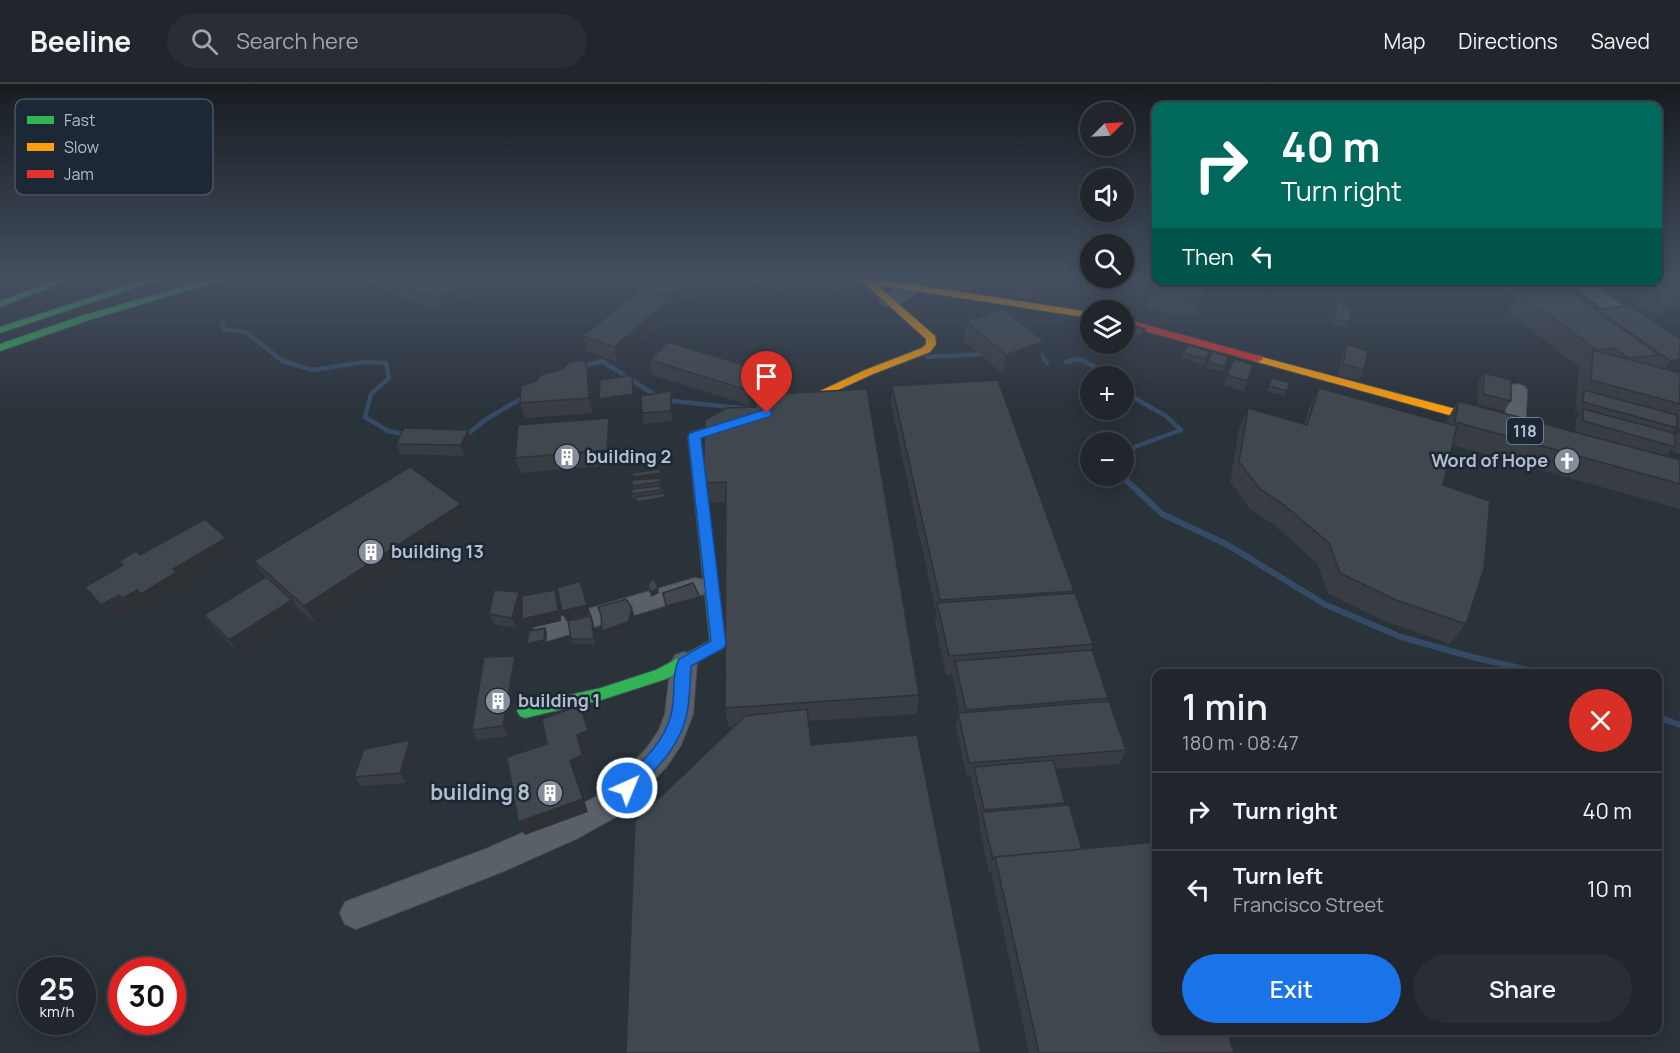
<!DOCTYPE html>
<meta charset="utf-8">
<style>
body{margin:0;font-family:Manrope,sans-serif;background:#282e34;color:#f1f3f6;height:100vh;display:flex;flex-direction:column;font-size:22px;white-space:nowrap}
*{box-sizing:border-box;margin:0}
p{font-size:20px;color:#a2a5a9}
.icon{flex:none;width:33px;height:33px;fill:none;stroke:currentColor;stroke-width:2;stroke-linecap:round;stroke-linejoin:round}
.map{position:relative;flex:1;overflow:hidden}
.details{position:absolute;left:1152px;top:585px;width:510px;height:366px;display:flex;flex-direction:column;background:#20262c;border-radius:12px;box-shadow:0 3px 15px #0003,0 0 0 2px #3d4348}
.details>*{flex:none}
.top-card{position:absolute;left:1152px;top:18px;width:510px;height:183px;border-radius:12px;box-shadow:0 3px 15px #0003,0 0 0 2px #3d4348;background:#00695c;color:#fff;overflow:hidden}
.needle{width:39px;rotate:66deg}
.buttons{position:absolute;left:1080px;top:18px;display:grid;gap:12px}
.buttons a{display:grid;place-items:center;width:54px;height:54px;border-radius:50%;background:#20262c;box-shadow:0 3px 15px #0003,0 0 0 2px #3d4348;font-size:30px}
.speed{position:absolute;left:18px;top:873px;display:flex;gap:12px;font-size:30px;font-weight:700;text-align:center}
.speed>*{display:grid;place-content:center;width:78px;height:78px;border-radius:50%;background:#20262c;box-shadow:0 3px 15px #0003,0 0 0 2px #3d4348;line-height:1}
.speed small{font-size:15px;font-weight:400}
.speed .limit{border:9px solid #d22;background:#fff;color:#111}
.pin{position:absolute;display:grid;place-items:center;width:51px;height:51px;color:#fff;margin:-62px -26px;border-radius:50% 50% 50% 0;rotate:-45deg;box-shadow:0 0 6px #0007}
.pin .icon{rotate:45deg}
.me{position:absolute;width:66px;margin:-33px;rotate:44deg;stroke-linejoin:round;filter:drop-shadow(0 0 4px #0008)}
.turn{display:flex;align-items:center;gap:21px;height:126px;padding:0 30px;font-size:27px}
.turn .icon{width:78px;height:78px;stroke-width:2.5}
.turn b{display:block;font-size:42px;line-height:51px}
.then{display:flex;align-items:center;height:57px;padding:0 30px;background:#0003;gap:12px;font-size:22px}
.round{display:grid;place-items:center;flex:none;width:63px;height:63px;border-radius:32px;background:#282e34}
.summary{display:flex;align-items:center;justify-content:space-between;height:102px;padding:0 30px}
h1{font-size:36px;font-weight:600;line-height:45px}
.primary-button{display:flex;gap:12px;margin-top:auto;padding:12px 30px}
.primary-button a{flex:1;height:69px;border-radius:36px;background:#1a73e8;color:#fff;font-size:24px;font-weight:600;line-height:69px;text-align:center}
.primary-button a+a{background:#282e34;color:#f1f3f6}
ul{padding:0;list-style:none}
li{display:flex;align-items:center;gap:18px;height:78px;padding:0 30px;border-top:2px solid #3d4348}
li div{flex:1}
li b{display:block;font-size:22px}
li em{font-style:normal}
header{display:flex;align-items:center;gap:36px;box-sizing:border-box;height:84px;padding:0 30px;background:#20262c;border-bottom:2px solid #3d4348}
header strong{font-size:28px}
nav{display:flex;gap:33px;margin-inline-start:auto;font-size:21px}
.search{width:420px;height:54px;background:#282e34;display:flex;align-items:center;gap:15px;box-sizing:border-box;padding:0 21px;border-radius:33px;color:#a2a5a9;font-size:22px}
.map>svg:first-child{display:block}
</style>
<header>
<strong>Beeline</strong>
<div class="search"><svg class="icon" aria-label="search" viewBox="0 0 24 24"><circle cx="10" cy="10" r="6"/><path d="M15 15l6 6"/></svg>Search here</div>
<nav><a>Map</a><a>Directions</a><a>Saved</a></nav>
</header>
<div class="map">
<svg width="1680" height="969" viewBox="0 0 1680 969">
<rect width="100%" height="100%" fill="#2a323a"/>
<g fill="none" stroke-linecap="round" stroke-linejoin="round">
<path stroke="#354b65" stroke-width="4.5" d="M222,238L224,245L245,248L283,277L313,286L364,278L386,279L389,294L371,310L365,333L388,347L409,351
M1034,269L1041,270L1047,279
M927,273L985,270
M1066,278L1079,275L1097,284L1099,292
M581,283L602,277L663,316L750,325
M1124,308L1166,332L1181,346L1137,362L1124,370
M463,354L485,336L527,311"/>
<path stroke="#354b65" stroke-width="6" d="M1122,392L1162,430L1226,460L1326,521L1401,553L1472,573L1547,590
M1658,633L1680,641"/>
<g stroke="#484e54" stroke-width="2">
<path id="street" d="M915,192H934C924,205 900,225 883,221L880,217C889,206 905,201 915,192Z
M1565,196H1585L1680,261V276L1673,274Z
M1517,300L1524,302L1527,306L1525,345L1522,350L1515,352L1508,350L1505,345L1507,306L1510,302Z
M695,494L704,496L707,503L704,510L546,557L537,554L533,547L537,540Z
M684,568L693,571L697,579L693,630L681,661L667,682L623,729L578,754L504,787L356,845L345,840L340,829L345,818L486,765L556,734L603,709L647,664L659,646L665,630L671,579L675,571Z"/>
</g>
<g stroke="#484e54" stroke-width="2">
<path id="fast" d="M66,192H79L0,223V217Z
M156,192H170L0,249V243Z
M221,192H236L92,235L0,267V260L84,231Z
M807,314L813,317L811,319L700,354L725,560L723,564L666,595L601,616L525,634L520,632L517,627L520,622L601,604L656,586L710,557L688,352L690,349Z"/>
</g>
<g stroke="#484e54" stroke-width="2">
<path id="slow" d="M835,192H858L1090,228V234L877,201L935,252L936,260L930,268L873,290L807,320L801,317L803,315L865,286L922,264L926,260V255L863,198L840,195Z
M1258,272L1500,337L1502,340L1496,344L1254,277L1253,275Z"/>
</g>
<g stroke="#484e54" stroke-width="2">
<path id="jam" d="M1124,235L1262,273L1263,275L1258,278L1124,241Z"/>
</g>
<use href="#street" fill="#5a6067" fill-rule="evenodd"/>
<use href="#fast" fill="#30b455" fill-rule="evenodd"/>
<use href="#slow" fill="#ff9f0a" fill-rule="evenodd"/>
<use href="#jam" fill="#e5322d" fill-rule="evenodd"/>
</g>
<path fill="#383d43" d="M351,192H508L443,229Z
M716,192L674,227L673,226V229L617,278L586,267L583,252L643,206L642,203Z
M742,192H802V193L789,208L743,197Z
M905,192H921L919,194Z
M927,192H983L982,201L978,210L926,200Z
M1018,192H1048L1045,197Z
M1658,192H1680V200L1658,194Z
M1037,196L1035,206L1031,215L992,207L993,197Z
M1207,196L1195,231L1183,228L1182,233L1146,224L1150,210Z
M1350,196H1389L1386,204Z
M1503,196H1562L1563,203L1597,227L1680,255L1679,288L1680,289V345L1677,344L1673,349L1674,353L1680,346V370L1673,368L1672,365L1666,372L1680,376V425L1452,361L1443,401L1466,540L1450,560L1382,536L1328,509L1317,479L1273,440L1250,425L1230,398L1239,344L1248,324L1304,340L1309,324L1319,304L1445,339L1446,337L1458,317L1575,348L1576,335L1580,329L1575,328L1579,286L1580,284L1508,228L1518,212L1504,209Z
M828,198L841,201L839,205L828,203Z
M1680,201V229L1660,234L1631,216L1638,206L1677,205Z
M1338,217L1349,238L1347,243L1332,240L1336,222Z
M966,237L1044,257L1040,276L1003,290L964,257Z
M1124,242L1143,250L1138,258L1124,254Z
M1347,261L1364,286L1359,296L1338,291L1342,272Z
M1209,267L1204,281L1182,274L1183,269Z
M1212,268L1228,272L1223,288L1206,284Z
M650,276L764,287L766,302L758,311L919,611L917,630L809,637L811,661L981,969L735,642L729,643L725,624L726,418L706,419L703,399L756,323L755,314L749,321L652,291Z
M1254,281L1243,307L1223,301L1227,291Z
M587,282L591,297L593,329L525,334L520,319Z
M1484,289L1511,317L1504,327L1477,320L1478,299Z
M1272,294L1290,299L1284,312L1267,307Z
M892,302L1074,507L1073,509L1093,560L1091,566L1108,614L1107,617L1126,666L1120,680L1056,685L1065,719L1064,721L1082,765L1234,969H1029L991,788H989L979,741L980,737L971,697L972,692L967,693L956,643L958,629H960L952,590L946,591L935,538L936,528L891,322Z
M671,307L672,317L673,337L644,340L642,329Z
M613,349L611,381L521,389L515,374Z
M472,357L465,372L401,370L396,360Z
M660,385L662,394H661L662,409H665L667,418L637,423L636,414L633,415L632,410L633,405L632,402L634,396Z
M461,420L469,440L317,541L296,522L302,531L241,571L216,546L204,531L265,493L254,477Z
M237,469L186,500L189,504L154,525L150,521L136,529L133,526L115,536L123,481L140,471Z
M522,516H558L561,537L526,545L522,522L516,544L494,540L489,530Z
M591,532L593,537L596,560H573L571,555Z
M519,582L508,652L477,656L472,646Z
M410,656L416,665L407,699L361,702L354,693Z"/>
<path fill="#2e3237" d="M477,192H508L443,229L437,214Z
M697,192H716L674,227L672,212Z
M794,192H802V193L789,208L788,198Z
M983,192L982,201L978,210L980,200Z
M1037,196L1035,206L1031,215L1033,205Z
M671,214L673,229L617,278L614,263Z
M1680,221V229L1660,234L1668,224Z
M1044,257L1040,276L1003,290L1006,271Z
M1680,275V288L1659,292L1671,277Z
M587,282L591,297L593,329L589,314Z
M764,287L766,302L749,321L747,306Z
M632,291L634,301L635,320L602,325L599,315Z
M671,307L672,317L673,337L671,327Z
M609,334L613,349L611,381L607,366Z
M468,346L472,357L465,372L461,361Z
M661,389L662,404L661,398H634L633,393Z
M665,413L667,418L637,423L636,418Z
M461,420L469,440L317,541L304,522Z
M226,454L237,469L186,500L189,504L154,525L141,510L173,485Z
M658,504L659,509L651,513L650,508Z
M137,506L150,521L136,529L123,514Z
M555,506L558,516L561,537L526,545L522,535Z
M583,507L591,531L566,537L562,527Z
M519,508L523,518L516,544L512,534Z
M119,511L133,526L115,536L101,521Z
M700,513L701,519L668,528L666,522Z
M292,516L302,531L241,571L229,556Z
M632,524L635,534L631,548L605,557L602,547Z
M591,532L593,537L596,560L594,555Z
M545,544L547,549L546,561L529,565L527,560Z
M515,572L519,582L508,652L503,642Z
M580,621L594,660L583,665L588,685L576,691L588,728L525,751L518,738L570,677L577,651Z
M410,656L416,665L407,699L400,689Z"/>
<path fill="#41474e" stroke="#2e3237" stroke-width="1.5" d="M381,192H477L437,214Z
M656,192H697L672,212L642,203Z
M763,192H794L788,198Z
M935,192H983L980,200Z
M996,192H1016L1037,196L1033,205L993,197Z
M830,194L841,196L839,200L828,198Z
M1156,194V196H1207L1200,216L1188,213L1186,218L1150,210Z
M1522,196H1562L1563,203L1559,204Z
M1668,200L1680,206V221L1668,224L1638,206Z
M1563,203L1659,271L1628,274L1614,264L1597,266L1520,209Z
M640,205L671,214L614,263L583,252Z
M1338,217L1352,225L1349,238L1334,235Z
M1629,221L1680,255V275L1671,277L1597,226Z
M1003,225L1044,257L1006,271L966,237Z
M1125,239L1145,245L1140,253L1124,248V242Z
M668,258L764,287L747,306L650,276Z
M1188,261L1209,267L1206,275L1183,269Z
M1347,261L1368,267L1364,286L1343,280Z
M1593,266L1680,289V320L1591,296Z
M1212,268L1228,272L1225,283L1208,278Z
M1234,275L1254,281L1247,297L1227,291Z
M583,276L587,282L589,314L520,319L521,302L536,297L541,291L562,285L568,279Z
M1484,289L1511,296V317L1483,310Z
M632,291L633,310L599,315L600,296Z
M1272,294L1290,299L1287,307L1269,302Z
M998,296L1074,507L940,516L892,302Z
M1319,304L1457,342L1443,401L1490,417L1484,485L1466,540L1396,516L1340,489L1329,459L1283,420L1260,405L1239,378L1248,324L1307,341Z
M867,305L919,611L725,624L726,398L703,399L705,336L726,324L756,323L755,311Z
M1584,306L1677,331V344L1583,318Z
M671,307V327L642,329L641,312Z
M1458,317L1680,376V400L1455,338Z
M1583,325L1674,349L1675,363L1583,337Z
M609,334L607,366L515,374L518,341Z
M404,344L468,346L461,361L396,360Z
M410,383L461,420L304,522L254,477Z
M660,385L661,389L633,393L632,389Z
M661,394V398L632,402V396Z
M661,402V406L632,410V405Z
M665,409V413L636,418V413Z
M205,435L226,454L173,485L177,488L141,510L137,506L123,514L119,511L101,521L85,503L123,481L119,477L136,467L140,471Z
M266,493L292,516L229,556L204,531Z
M654,494L658,504L650,508L648,500Z
M580,497L587,521L562,527L557,504Z
M693,499L700,513L666,522L663,509Z
M494,506L519,508L512,534L489,530Z
M555,506L558,527L522,535V512Z
M1075,509L1093,560L949,572L937,519Z
M626,515L632,524L628,538L602,547L601,531L598,523Z
M591,532L594,555H571L568,537Z
M545,544L544,556L527,560L529,547Z
M1092,566L1108,614L966,626L955,577Z
M515,572L503,642L472,646L484,573Z
M1109,617L1126,666L969,679L958,629Z
M580,621L588,646L577,651L582,671L570,677L583,715L518,738L507,673L547,660L542,635Z
M807,625L811,661L917,651L981,969H626L635,737L745,632Z
M410,656L400,689L354,693L364,665Z
M1053,676L1065,719L984,726L974,683Z
M1069,721L1082,765L995,773L994,776H993L982,728Z
M1156,758V946H1227L1234,969H1039L995,773Z"/>
<linearGradient id="sky" x2="0" y2="1"><stop stop-color="#171c20"/><stop offset="0.59" stop-color="#444f60"/><stop offset="1" stop-color="#444f60" stop-opacity="0"/></linearGradient>
<rect width="1680" height="328" fill="url(#sky)"/>
<path fill="#1a73e8" stroke="#114b97" stroke-width="1.5" d="M767,325L771,327V332L701,354L726,560L724,564L691,582C690,597 690,614 687,629C681,662 655,686 633,709L627,711L621,709L619,704L621,698C641,679 664,659 671,631C676,613 671,591 679,575L711,557L688,352L690,349Z"/>
<defs>
<g id="building-disc" transform="scale(1.35)"><circle r="9.5" fill="#848d98" stroke="#1c2836"/><path d="M-4-6H4V6H1V3H-1V6H-4ZM-2.5-4.3h1.7v1.8h-1.7ZM.8-4.3h1.7v1.8H.8ZM-2.5-1h1.7V.8h-1.7ZM.8-1h1.7V.8H.8Z" fill="#fff"/></g>
<g id="church-disc" transform="scale(1.35)"><circle r="9.5" fill="#848d98" stroke="#1c2836"/><path d="M-1.2-6h2.4v3.5h3.3v2.4h-3.3V6h-2.4V-.1h-3.3v-2.4h3.3Z" fill="#fff"/></g>
</defs>
<g fill-rule="evenodd">
<use href="#building-disc" x="567" y="373"/>
<use href="#church-disc" x="1567" y="377"/>
<use href="#building-disc" x="371" y="468"/>
<use href="#building-disc" x="498" y="617"/>
<use href="#building-disc" x="550" y="709"/>
</g>
<g text-anchor="middle" stroke-width="5" stroke-linejoin="round" paint-order="stroke">
<rect fill="#1c2836" stroke="#86919e" stroke-width="1.5" x="1507" y="334" width="36" height="26" rx="4.5"/>
<g font-size="16" font-weight="bold" fill="#b4becb">
<text x="1525" y="353">118</text>
</g>
<g font-size="18" font-weight="bold" fill="#b4becb" stroke="#1c2836" text-anchor="start">
<text x="586" y="379">building 2</text>
<text x="1548" y="383" text-anchor="end">Word of Hope</text>
<text x="391" y="474">building 13</text>
<text x="518" y="623">building 1</text>
</g>
<g font-size="21" font-weight="bold" fill="#b4becb" stroke="#1c2836" text-anchor="end">
<text x="530" y="716">building 8</text>
</g>
</g>
<rect x="15" y="15" width="198" height="96" rx="9" fill="#1c2836" stroke="#4a5563" stroke-width="1.5"/>
<rect x="27" y="32" width="27" height="8" fill="#30b455"/>
<rect x="27" y="59" width="27" height="8" fill="#ff9f0a"/>
<rect x="27" y="86" width="27" height="8" fill="#e5322d"/>
<g font-size="16" fill="#b4becb">
<text x="64" y="42">Fast</text>
<text x="64" y="69">Slow</text>
<text x="64" y="96">Jam</text>
</g>
</svg>
<div class="buttons">
<a><svg class="needle" viewBox="-14 -14 28 28"><path d="M0-13l5 13h-10z" fill="#e53935"/><path d="M0 13l5-13h-10z" fill="#a2a5a9"/></svg></a>
<a><svg class="icon" aria-label="sound" viewBox="0 0 24 24"><path d="M4 9h4l5-4v14l-5-4H4zM17 9q2 3 0 6"/></svg></a>
<a><svg class="icon" aria-label="search" viewBox="0 0 24 24"><circle cx="10" cy="10" r="6"/><path d="M15 15l6 6"/></svg></a>
<a><svg class="icon" aria-label="layers" viewBox="0 0 24 24"><path d="M12 4l9 5-9 5-9-5zM3 14l9 5 9-5"/></svg></a>
<a>+</a>
<a>−</a>
</div>
<div class="speed"><div>25<small>km/h</small></div><div class="limit">30</div></div>
<div class="pin" style="left:767px;top:329px;background:#d93025"><svg class="icon" aria-label="arrive" viewBox="0 0 24 24"><path d="M6 21V4h12l-3 4 3 4H6"/></svg></div>
<svg class="me" style="left:627px;top:704px" viewBox="-20 -20 40 40"><circle r="17" fill="#1a73e8" stroke="#fff" stroke-width="3"/><path d="M0-11L8 9 0 5-8 9z" fill="#fff"/></svg>
<div class="top-card">
<div class="turn"><svg class="icon" aria-label="right" viewBox="0 0 24 24"><path d="M7 20v-9h11M14 6l5 5-5 5"/></svg><div><b>40 m</b>Turn right</div></div>
<div class="then">Then<svg class="icon" aria-label="left" viewBox="0 0 24 24"><path d="M17 20v-9H6M10 6l-5 5 5 5"/></svg></div>
</div>
<section class="details">
<div class="summary"><div><h1>1 min</h1><p>180 m · 08:47</p></div><a class="round" style="background:#d93025;color:#fff"><svg class="icon" aria-label="close" viewBox="0 0 24 24"><path d="M6 6l12 12M18 6L6 18"/></svg></a></div>
<ul>
<li><svg class="icon" aria-label="right" viewBox="0 0 24 24"><path d="M7 20v-9h11M14 6l5 5-5 5"/></svg><div><b>Turn right</b></div><em>40 m</em></li>
<li><svg class="icon" aria-label="left" viewBox="0 0 24 24"><path d="M17 20v-9H6M10 6l-5 5 5 5"/></svg><div><b>Turn left</b><p>Francisco Street</p></div><em>10 m</em></li>
</ul>
<div class="primary-button"><a>Exit</a><a>Share</a></div>
</section>
</div>
